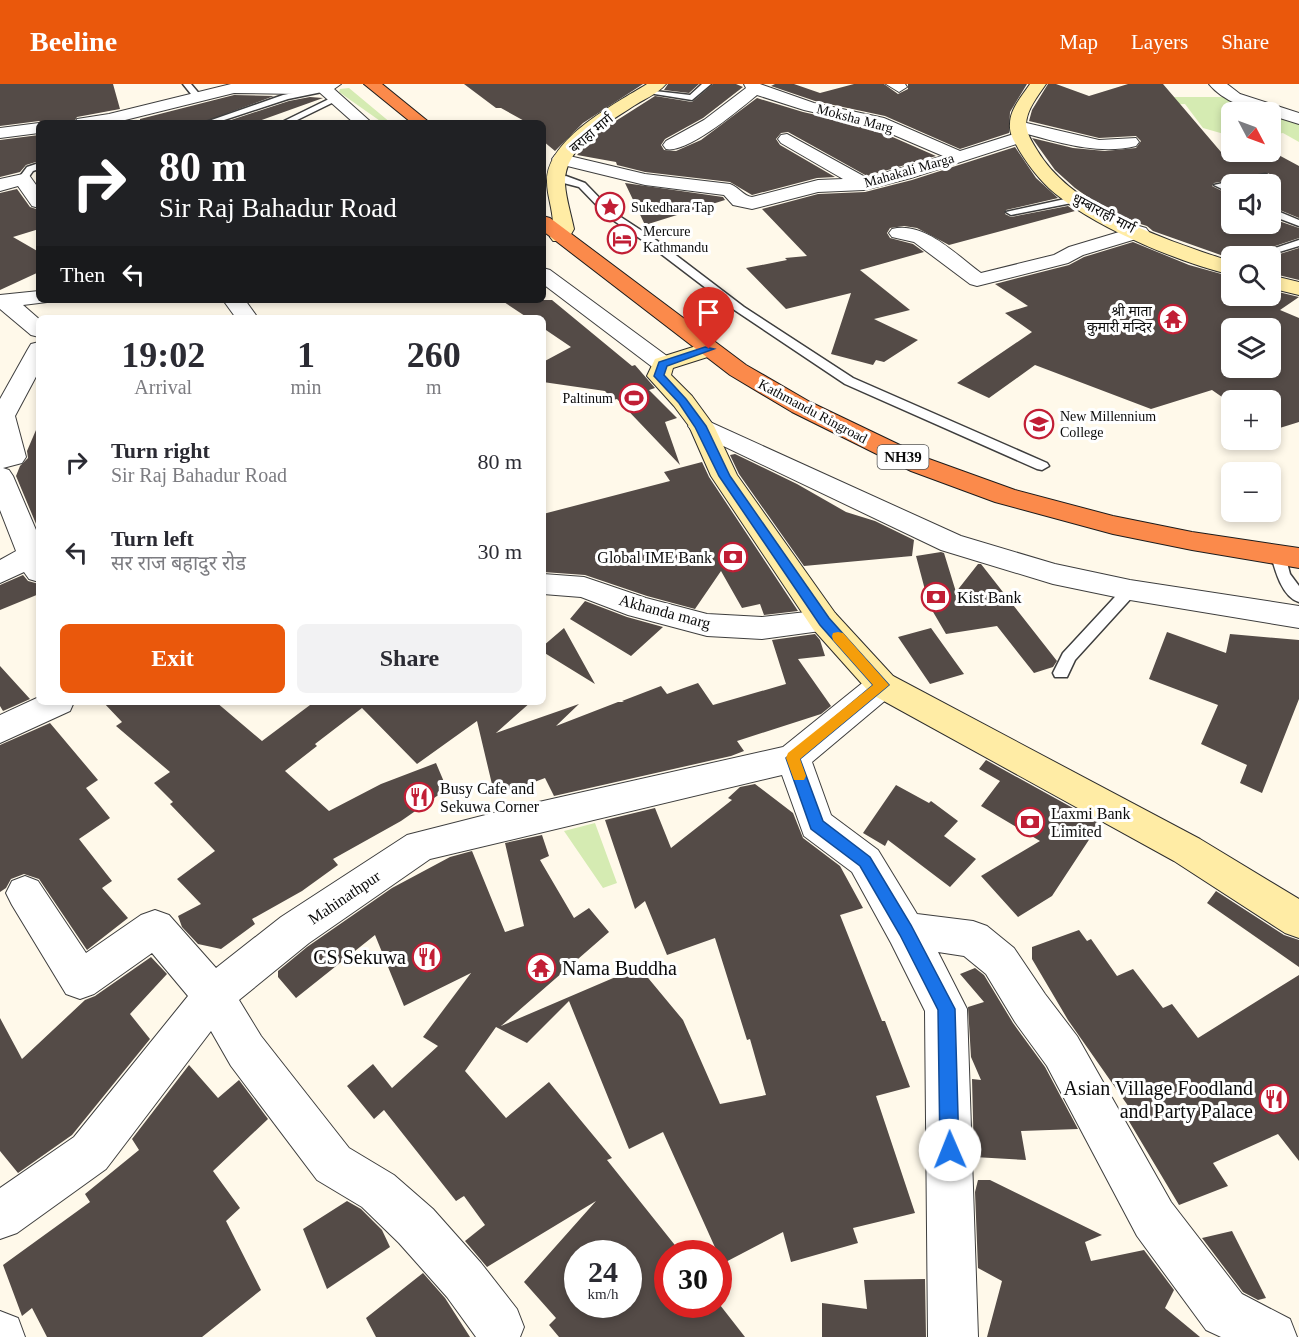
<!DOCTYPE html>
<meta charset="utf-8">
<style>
body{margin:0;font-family:"Times New Roman","Noto Sans Devanagari",serif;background:#f2f2f3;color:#2b2b33;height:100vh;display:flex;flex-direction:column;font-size:22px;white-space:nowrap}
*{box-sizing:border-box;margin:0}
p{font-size:20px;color:#7c7c81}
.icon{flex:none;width:33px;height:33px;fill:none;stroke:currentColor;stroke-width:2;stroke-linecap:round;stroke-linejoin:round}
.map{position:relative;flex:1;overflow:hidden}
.drawer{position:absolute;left:36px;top:231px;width:510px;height:390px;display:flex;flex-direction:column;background:#fff;border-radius:9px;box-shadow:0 3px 9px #0003}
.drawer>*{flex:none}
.hud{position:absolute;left:36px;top:36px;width:510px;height:183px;border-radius:9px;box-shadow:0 3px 9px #0003;background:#202124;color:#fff;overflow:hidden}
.needle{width:39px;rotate:131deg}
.fabs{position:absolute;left:1221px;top:18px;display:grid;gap:12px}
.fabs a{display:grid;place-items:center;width:60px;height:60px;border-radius:9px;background:#fff;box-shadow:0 3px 9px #0003;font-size:30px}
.speed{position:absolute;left:564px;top:1156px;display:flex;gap:12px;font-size:30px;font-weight:700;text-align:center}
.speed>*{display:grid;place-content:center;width:78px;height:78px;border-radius:50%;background:#fff;box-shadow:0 3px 9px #0003;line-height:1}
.speed small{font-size:15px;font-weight:400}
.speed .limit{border:9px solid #d22;background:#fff;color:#111}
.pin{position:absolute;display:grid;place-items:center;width:51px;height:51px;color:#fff;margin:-62px -26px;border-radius:50% 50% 50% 0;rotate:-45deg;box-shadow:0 0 6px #0007}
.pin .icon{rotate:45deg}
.me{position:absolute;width:66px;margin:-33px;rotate:359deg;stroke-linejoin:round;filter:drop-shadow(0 0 4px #0008)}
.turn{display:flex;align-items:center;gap:21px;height:126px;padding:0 24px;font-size:27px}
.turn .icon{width:78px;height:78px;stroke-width:2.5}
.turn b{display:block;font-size:42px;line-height:51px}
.then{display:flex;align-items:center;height:57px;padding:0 24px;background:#0003;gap:12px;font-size:22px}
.eta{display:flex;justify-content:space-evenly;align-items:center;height:102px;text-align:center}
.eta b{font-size:36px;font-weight:700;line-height:42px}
.primary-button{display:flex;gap:12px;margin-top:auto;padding:12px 24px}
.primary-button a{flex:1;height:69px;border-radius:9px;background:#ea580c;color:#fff;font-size:24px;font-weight:700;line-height:69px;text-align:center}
.primary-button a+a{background:#f2f2f3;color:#2b2b33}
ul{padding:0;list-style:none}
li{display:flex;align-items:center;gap:18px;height:90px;padding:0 24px}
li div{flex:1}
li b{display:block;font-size:22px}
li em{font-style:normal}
header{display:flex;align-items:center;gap:36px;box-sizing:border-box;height:84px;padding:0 30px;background:#ea580c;color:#fff}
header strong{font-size:28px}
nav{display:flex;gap:33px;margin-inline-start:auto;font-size:21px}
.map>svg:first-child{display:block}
</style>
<header>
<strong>Beeline</strong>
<nav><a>Map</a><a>Layers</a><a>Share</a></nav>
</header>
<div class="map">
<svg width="1299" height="1253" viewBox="0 0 1299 1253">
<rect width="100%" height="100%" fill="#fff9ea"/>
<path fill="#d5ebb2" d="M349,4L391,39H383L339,8L340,5Z
M1174,13H1234L1299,35V58L1283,49L1271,51L1270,28H1232L1231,52L1203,44L1185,20L1108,23Z
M595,739L617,799L603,804L564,747Z"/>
<path fill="#544b47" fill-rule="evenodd" d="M0,0H113L120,25L77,33L73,39H41L39,37L0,42Z
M464,0H643L583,39L555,67L543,57V39H528L501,24H496Z
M668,0H699L689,9L664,6Z
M713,0H736L743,3L703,34L665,55L661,61L664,66L676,67L701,56L757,14L803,28L872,44L936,72L867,92L788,48L781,49L776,55L780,61L835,93L817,94L752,111L730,98L645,88L617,81L616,78L577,71L600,47L655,12L692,18Z
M775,0H794L820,9L854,0H884L898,10L908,5V0H1027L1010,28L1009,49L960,65L885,32L815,17L771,2Z
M1048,0H1056L1089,12L1128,0H1163L1221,68H1273L1299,82V134L1270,122V100H1245L1268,97L1270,95L1269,89L1214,99L1212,102L1232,112V140H1270V134L1299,144V154L1251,170L1250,172H1232V175L1153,147L1147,142L1125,135L1099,121L1075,104L1055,86L1032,54L1073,64L1105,67L1136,64L1141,57L1136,52L1099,54L1029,37L1032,26Z
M234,11L274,12L201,39H140V35Z
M310,13L323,14L253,39H222L289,17Z
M39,51V77L26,81L20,88L0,93V56Z
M1015,63L1036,94L1058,114L1006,126L1005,130L1011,133L1068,122L1075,127L949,161L917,144L904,142L890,144L887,149L890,154L913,160L924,168L860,186L910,226L874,235L918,256L884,278L876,276L873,281L831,270L851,209L786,225L746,184L787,176L785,174L807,172L762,125L818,110L865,108L912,96Z
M625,99L723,113L725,116L645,141Z
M17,105L30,123L39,126V145L13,153L39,168V188L0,206V109Z
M1133,158L1189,181L1232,193V212H1270V206L1299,213L1280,226L1299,234V338L1270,347V316H1232V320L1212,306L1151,325L1035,281L989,314L957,299L1032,248L1005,229L1028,222L995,200L1069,181L1084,173ZM1232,244H1270V284H1232Z
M1299,164V196L1270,189V173Z
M501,216H552L632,282L635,281L655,304L649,306L677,334L665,338L680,381L617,315L613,316L605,307L543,298V278L571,263L543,244V234H528Z
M39,339V447L16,392L20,382L28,374L27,367Z
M735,370L797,400L846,428L875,437L914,456L912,472L804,482L739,390L730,371Z
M702,378L709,393L798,527L764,531L760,520L742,524L721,487L695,525L647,512L585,491L543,488V430L670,397L664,388Z
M941,468L944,469L956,508L978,480H981L1057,577L1053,583L1034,589L997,542L946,550L929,521L916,472Z
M23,491L28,497L39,500V510L0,526V501Z
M585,517L627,533L663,543L631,572L570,535Z
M564,544L595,600L543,568V562Z
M931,544L964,590L930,600L898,553Z
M1167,548L1226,569L1230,550L1299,556V615L1262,709L1240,699L1247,681L1201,660L1218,621L1149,595Z
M815,550L820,556L825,572L798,575L831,622L821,630L737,657L744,667L731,672L554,712L545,694L495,713L477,637L417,680L362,624L315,660L317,662L285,687L329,727L381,700L436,679L447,705L401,737L333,775L338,781L302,807L252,835L255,840L221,865L198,860L182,843L178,832L201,820L177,795L215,767L170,720L173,718L154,699L170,688L116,642L122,638L103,618H216L262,657L314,618H531L496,649L579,620L556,642L618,618H624L622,617L661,602L667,610L698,599L713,621L786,600L772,556Z
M0,582L30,615L3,627L0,622Z
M50,639L98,696L86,704L110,734L79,755L112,797L102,804L128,834L87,866L39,795L24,790L11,795L6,804L0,808V661Z
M986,676L1100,739L1052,812L1018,833L981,792L1040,757L981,722L1000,697L979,685Z
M755,700L793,729L803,754L840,782L863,824L840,831L882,937H885L910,1003L876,1012L915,1129L853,1144L858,1159L791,1178L783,1148L718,1182V1170L663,1048L629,1065L569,917L527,959L496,943L465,987L506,1034L549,998L612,1074L607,1076L682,1170H668V1209L664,1210L668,1211V1221H720L745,1253H559L549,1241L556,1234L524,1198L596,1117L487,1183L465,1157L485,1141L464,1112L456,1117L384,1026L374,1035L347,1002L373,980L392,1004L438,962L423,953L471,889L404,922L375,851L296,914L278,893V887L307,863L392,804L450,773L472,767L505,848L524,842L505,759L542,751L549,772L540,776L574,834L589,824L609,848L501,942L639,883L683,936L720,1020L766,1011L750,955L747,956L715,854L667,871L645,817L635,825L605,736L655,724L671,764L732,716L728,714L740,703ZM578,1170H628V1221H578Z
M896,701L929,719L931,717L958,737L944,752L976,775L950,803L888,756L885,762L863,749Z
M1216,807L1284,851L1299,856V883L1207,819Z
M1079,846L1087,857L1091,855L1117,892L1133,885L1163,924L1172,920L1198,954L1299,891V1077L1278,1050L1213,1079L1228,1102L1179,1121L1124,1029L1131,1026L1068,936L1032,875V863Z
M151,873L167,890L130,930L150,955L72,1051L18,1089L0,1067V934L22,975L85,916L95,912Z
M975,884L984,891L1013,939L1045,983L1078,1045L1021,1047L1026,1076L974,1073L972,995L981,996L971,973L968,923L984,918L960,890Z
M189,981L218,1014L239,996L268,1035L213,1087L240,1124L226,1137L261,1206L202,1253H47L32,1224L22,1232L3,1181L90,1118L85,1110L139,1066L132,1055Z
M978,1096H990L1102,1151L1085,1158L1091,1177L1144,1166L1174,1206L1165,1224L1200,1253H987L1002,1197L978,1184L975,1108Z
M347,1117L361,1125L382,1146L390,1163L327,1205L303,1145Z
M1232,1147L1266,1214L1258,1216L1243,1208L1202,1154Z
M423,1189L445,1214L470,1253H376L366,1234Z
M925,1195L926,1253H822V1219L867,1225L864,1196Z"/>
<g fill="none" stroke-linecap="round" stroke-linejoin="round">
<g stroke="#3e3e3e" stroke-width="3">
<path id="lane" d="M183,0H191L202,13L201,15H195Z
M702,0H711L692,16L642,8L646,6L690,11Z
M324,3L328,5L327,7L288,15L215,39H203L283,11Z
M333,13L340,15L291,39H280Z
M39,79V85L33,87L26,97H20L18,95L27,83Z
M1265,90L1268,91V95L1232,100L1229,102L1232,103V110L1214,101Z
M566,92L585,99L613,128L656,156L744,223L853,294L1047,379L1049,382L1042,386L1037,385L845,300L736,227L648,160L607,132L579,103L552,96Z
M1074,113L1079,116L1077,118L1011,131L1006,128Z
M1270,124L1299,136V142L1270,131Z
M1299,156V162L1266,172H1252Z
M1278,466L1285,471L1290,490L1299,502V518C1282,513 1275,486 1271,471Z
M1130,501L1137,506L1135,510L1075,576L1067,593H1055L1053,589L1063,569L1125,502Z"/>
</g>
<g stroke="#3e3e3e" stroke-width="2">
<path id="street" d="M231,0H341L334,5L372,39H354L318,7L299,10L234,9L113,39H75L77,35L109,30Z
M744,0H760L814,19L884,34L960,67L1020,48L1026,49L1029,53L1026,57L911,94L864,106L818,108L752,125L733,121L724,111L645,101L555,79L552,75L555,71L561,70L645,90L730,100C739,103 743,112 752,113L818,96L843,95L781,59L778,55L781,51L787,50L867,94L943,72L873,42L804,26L757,11C740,25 687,70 666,65L663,61L666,57L704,36L746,4Z
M886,0H905L907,3L899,8Z
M1209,0H1227L1240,10L1299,29V40L1270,31V28C1250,28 1222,16 1209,0Z
M1018,37L1099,56L1136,54L1139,58L1136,62C1095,72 1052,56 1012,46L1010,42L1012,38Z
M39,39V49L0,54V44Z
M23,90L29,91L39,105V124L32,122L18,102L0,107V95Z
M1139,142L1146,144L1149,148L1146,152L1083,171L1068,179L977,202L970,200L914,158L892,153L889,149L892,145C925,137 956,171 981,189L1054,171L1069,163Z
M543,184L550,186L671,275L675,280L671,285L663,287L655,285L543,200Z
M39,207V216H48L47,218L23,221L39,235V253L31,251L0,225V211Z
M223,216H245L258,234H236Z
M39,258V287L15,332L26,373L22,379L3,384L9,386L13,392L39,453V498L29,495L24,488L0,499V476L16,467L0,426V315L28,265L31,260Z
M701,334L961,452L1055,480L1130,496L1299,522V544L1130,516L1053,500L941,466L692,347L688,342L692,337Z
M543,490L584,493L646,514L707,530L762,533L824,526L835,529L839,537L835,545L762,555L707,552L628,531L581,513L543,510Z
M882,589L893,592L898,601L893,610L812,678L831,731L878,766L917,830L973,837L987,842L1014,864L1045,910L1077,952L1171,1118L1242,1210L1290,1235L1297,1253H1221L1206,1246L1137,1152L1047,982L1015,938L986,890L964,872L938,868L967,925L978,1253H928L925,927L891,859L852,788L804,752L782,691L430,775L309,859L239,916L261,952L349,1064L394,1091L433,1125L481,1179L517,1225L524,1243L520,1253H476L447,1213L399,1159L362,1123L317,1096L231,982L211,947L106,1085L17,1149L0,1155V1104L74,1053L188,912L152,869L94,910L80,915L66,910L12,821L6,809L12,797L25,792L38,797L86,869L141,831L155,826L169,831L216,884L281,833L407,751L521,722L783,663L871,592Z
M39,613V618H74L70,627L0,659V631Z
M0,1227L18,1234L25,1253H0Z"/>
</g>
<g stroke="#2d2d2d" stroke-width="2">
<path id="secondary" d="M647,0H666C658,10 642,16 632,23C606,40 563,64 565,100C566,115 571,130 574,145L567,157H553L550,153C558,137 547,116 547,98C546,55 615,20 647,0Z
M1030,0H1046C1038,12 1026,26 1026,41C1027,50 1032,58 1037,66C1073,127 1168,156 1232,178V191C1181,179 1102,146 1061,114C1044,102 1030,84 1019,66C1015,58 1009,50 1010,40C1010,25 1022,12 1030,0Z
M1270,191L1299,198V211L1270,204Z
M709,258L717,260L720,265L717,270L673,284L671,291L692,312L714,342L737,391L835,529L893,592L1200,755L1299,815V854L1285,849L1174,777L871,610L813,545L711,392L689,342L674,322L647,292L655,275Z"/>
</g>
<g stroke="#1c1c1c" stroke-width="2">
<path id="highway" d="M364,0H382L430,39H412Z
M543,132L550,134L746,281L810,318L929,375L1015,406L1113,432L1192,448L1299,464V484L1192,466L1113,450L995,418L911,387L792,328L730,291L543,147Z"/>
</g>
<use href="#lane" fill="#fff" fill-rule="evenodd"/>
<use href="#street" fill="#fff" fill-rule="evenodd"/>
<use href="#secondary" fill="#ffeca5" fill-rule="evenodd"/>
<use href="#highway" fill="#fb8a4b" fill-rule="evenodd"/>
</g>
<path fill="#1a73e8" stroke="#114b97" stroke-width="1.5" d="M705,263L714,265L667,282L664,291L686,315L706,342L730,392L829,534L889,601L800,675L823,737L870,773L911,841L955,925L959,1066L956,1072L950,1075L943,1072L940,1066L938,926L900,851L860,782L811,745L786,674L873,601L820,541L719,392L695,343L679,319L654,292L659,278Z"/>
<path fill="#f59e0b" d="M838,548L843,549L889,601L800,675L806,692L804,696H794L786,674L788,669L873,601L833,556L832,552L833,549Z"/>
<defs>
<g id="sight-ring" transform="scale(1.5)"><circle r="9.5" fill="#fff" stroke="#c11e35" stroke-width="1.5"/><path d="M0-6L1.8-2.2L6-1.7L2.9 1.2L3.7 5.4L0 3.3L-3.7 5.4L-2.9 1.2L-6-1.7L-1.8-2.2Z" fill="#c11e35"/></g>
<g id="hotel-ring" transform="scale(1.5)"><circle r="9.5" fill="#fff" stroke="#c11e35" stroke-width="1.5"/><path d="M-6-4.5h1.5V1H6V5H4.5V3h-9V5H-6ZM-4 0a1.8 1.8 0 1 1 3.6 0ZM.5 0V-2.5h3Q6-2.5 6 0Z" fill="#c11e35"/></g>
<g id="temple-ring" transform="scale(1.5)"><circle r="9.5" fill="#fff" stroke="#c11e35" stroke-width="1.5"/><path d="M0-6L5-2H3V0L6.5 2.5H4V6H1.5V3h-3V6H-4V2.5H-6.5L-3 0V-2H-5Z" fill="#c11e35"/></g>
<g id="stadium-ring" transform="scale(1.5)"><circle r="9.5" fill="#fff" stroke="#c11e35" stroke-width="1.5"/><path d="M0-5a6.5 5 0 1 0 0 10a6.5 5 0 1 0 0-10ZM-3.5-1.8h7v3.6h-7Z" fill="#c11e35"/></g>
<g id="university-ring" transform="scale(1.5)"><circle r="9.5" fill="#fff" stroke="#c11e35" stroke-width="1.5"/><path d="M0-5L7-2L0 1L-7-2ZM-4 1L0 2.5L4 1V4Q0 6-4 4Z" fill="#c11e35"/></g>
<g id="bank-ring" transform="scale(1.5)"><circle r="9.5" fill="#fff" stroke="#c11e35" stroke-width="1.5"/><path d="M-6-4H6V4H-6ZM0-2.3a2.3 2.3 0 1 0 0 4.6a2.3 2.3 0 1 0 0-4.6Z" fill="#c11e35"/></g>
<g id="restaurant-ring" transform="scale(1.5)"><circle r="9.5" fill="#fff" stroke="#c11e35" stroke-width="1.5"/><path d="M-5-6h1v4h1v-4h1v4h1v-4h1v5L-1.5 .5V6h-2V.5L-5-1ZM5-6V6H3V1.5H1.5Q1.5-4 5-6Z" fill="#c11e35"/></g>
</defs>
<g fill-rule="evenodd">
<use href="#sight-ring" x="610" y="123"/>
<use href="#hotel-ring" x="622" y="155"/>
<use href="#temple-ring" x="1173" y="235"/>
<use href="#stadium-ring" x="634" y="314"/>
<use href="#university-ring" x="1039" y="340"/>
<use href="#bank-ring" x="733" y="473"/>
<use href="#bank-ring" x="936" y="513"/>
<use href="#restaurant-ring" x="419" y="713"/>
<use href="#bank-ring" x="1030" y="738"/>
<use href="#restaurant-ring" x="427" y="873"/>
<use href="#temple-ring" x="541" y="884"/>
<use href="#restaurant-ring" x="1274" y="1015"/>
</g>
<g text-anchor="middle" stroke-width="6" stroke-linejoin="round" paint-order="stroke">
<g font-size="14" fill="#0b0b0b" stroke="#fff">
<text transform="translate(855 34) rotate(15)" y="5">Moksha Marg</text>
<text transform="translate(591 49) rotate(-40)" y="5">बराहा मार्ग</text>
<text transform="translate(909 86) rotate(-16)" y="5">Mahakali Marga</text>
<text transform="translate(1104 129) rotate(28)" y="5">धुम्बाराही मार्ग</text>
<text transform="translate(813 327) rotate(28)" y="5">Kathmandu Ringroad</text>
</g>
<g font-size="14" fill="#0b0b0b" stroke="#fff" text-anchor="start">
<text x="631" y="128">Sukedhara Tap</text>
<text x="643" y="152">Mercure<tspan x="643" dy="16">Kathmandu</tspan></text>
<text x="1152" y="232" text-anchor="end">श्री माता<tspan x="1152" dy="16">कुमारी मन्दिर</tspan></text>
<text x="613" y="319" text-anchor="end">Paltinum</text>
<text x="1060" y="337">New Millennium<tspan x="1060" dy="16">College</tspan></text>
</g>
<rect fill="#fff" stroke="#545454" stroke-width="1.5" x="877.5" y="361" width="51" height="24" rx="4.5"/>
<g font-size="15" font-weight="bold" fill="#0b0b0b">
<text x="903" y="378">NH39</text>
</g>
<g font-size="16" fill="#0b0b0b" stroke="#fff" text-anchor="start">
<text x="712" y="479" text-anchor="end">Global IME Bank</text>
<text x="957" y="519">Kist Bank</text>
<text x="440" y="710">Busy Cafe and<tspan x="440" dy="18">Sekuwa Corner</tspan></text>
<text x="1051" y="735">Laxmi Bank<tspan x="1051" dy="18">Limited</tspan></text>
</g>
<g font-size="16" fill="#0b0b0b" stroke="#fff">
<text transform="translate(665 527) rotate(15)" y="6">Akhanda marg</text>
<text transform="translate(344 813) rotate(-34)" y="6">Mahinathpur</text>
</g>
<g font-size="20" fill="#0b0b0b" stroke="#fff" text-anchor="end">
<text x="406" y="880">CS Sekuwa</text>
<text x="562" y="891" text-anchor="start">Nama Buddha</text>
<text x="1253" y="1011">Asian Village Foodland<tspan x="1253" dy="23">and Party Palace</tspan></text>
</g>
</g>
</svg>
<div class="fabs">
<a><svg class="needle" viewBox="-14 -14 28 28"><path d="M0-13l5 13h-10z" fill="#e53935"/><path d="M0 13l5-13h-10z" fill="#7c7c81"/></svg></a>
<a><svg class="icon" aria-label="sound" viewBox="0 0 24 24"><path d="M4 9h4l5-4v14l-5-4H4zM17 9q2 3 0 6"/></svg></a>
<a><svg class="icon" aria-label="search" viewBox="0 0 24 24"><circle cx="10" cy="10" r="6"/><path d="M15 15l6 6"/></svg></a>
<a><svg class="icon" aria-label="layers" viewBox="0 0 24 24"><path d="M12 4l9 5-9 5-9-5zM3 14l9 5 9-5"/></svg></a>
<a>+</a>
<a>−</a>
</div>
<div class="speed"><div>24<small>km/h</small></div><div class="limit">30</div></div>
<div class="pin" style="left:709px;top:265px;background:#d93025"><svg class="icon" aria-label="arrive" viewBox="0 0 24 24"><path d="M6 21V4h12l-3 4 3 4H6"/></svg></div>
<svg class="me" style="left:950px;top:1066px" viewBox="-20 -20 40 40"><circle r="19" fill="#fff"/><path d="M0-13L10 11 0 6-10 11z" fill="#1a73e8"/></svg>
<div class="hud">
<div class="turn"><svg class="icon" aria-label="right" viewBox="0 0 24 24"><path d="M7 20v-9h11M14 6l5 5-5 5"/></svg><div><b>80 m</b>Sir Raj Bahadur Road</div></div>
<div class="then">Then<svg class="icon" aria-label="left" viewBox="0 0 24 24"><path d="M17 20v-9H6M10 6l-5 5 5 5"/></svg></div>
</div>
<section class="drawer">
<div class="eta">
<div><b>19:02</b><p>Arrival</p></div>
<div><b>1</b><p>min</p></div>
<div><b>260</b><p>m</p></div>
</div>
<ul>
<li><svg class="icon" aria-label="right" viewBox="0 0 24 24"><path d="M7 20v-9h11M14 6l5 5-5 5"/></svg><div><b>Turn right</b><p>Sir Raj Bahadur Road</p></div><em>80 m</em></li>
<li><svg class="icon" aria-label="left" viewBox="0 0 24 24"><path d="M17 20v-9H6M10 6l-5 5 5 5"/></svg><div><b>Turn left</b><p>सर राज बहादुर रोड</p></div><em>30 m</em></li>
</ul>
<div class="primary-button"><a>Exit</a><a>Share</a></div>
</section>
</div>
